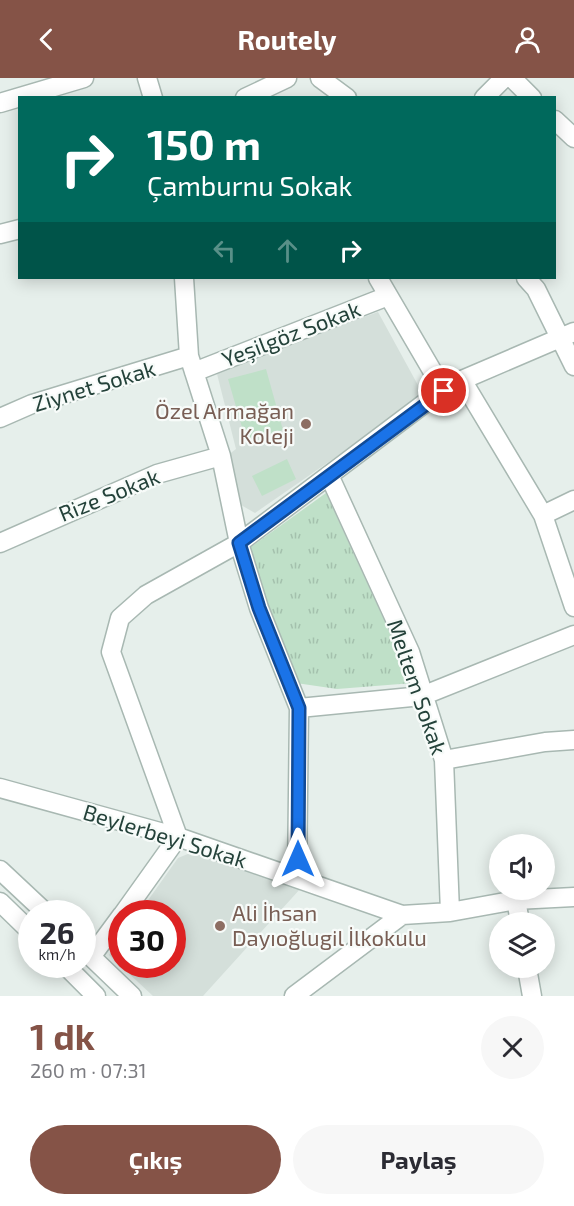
<!DOCTYPE html>
<html lang="tr">
<meta charset="utf-8">
<style>
body{margin:0;font-family:"Exo 2",sans-serif;background:#f7f7f7;color:#2b2b33;height:100vh;display:flex;flex-direction:column;font-size:22px;white-space:nowrap}
*{box-sizing:border-box;margin:0}
p{font-size:20px;color:#7c7c81}
.icon{flex:none;width:33px;height:33px;fill:none;stroke:currentColor;stroke-width:2;stroke-linecap:round;stroke-linejoin:round}
.map{position:relative;height:918px;overflow:hidden}
.sheet{display:flex;flex-direction:column;background:#fff;flex:1}
.sheet>*{flex:none}
.guide{position:absolute;left:18px;top:18px;width:538px;height:183px;border-radius:0px;box-shadow:0 3px 15px #0003;background:#00695c;color:#fff;overflow:hidden}
.tools{position:absolute;left:489px;top:756px;display:grid;gap:12px}
.tools a{display:grid;place-items:center;width:66px;height:66px;border-radius:50%;background:#fff;box-shadow:0 3px 15px #0003;font-size:30px}
.speed{position:absolute;left:18px;top:822px;display:flex;gap:12px;font-size:30px;font-weight:700;text-align:center}
.speed>*{display:grid;place-content:center;width:78px;height:78px;border-radius:50%;background:#fff;box-shadow:0 3px 15px #0003;line-height:1}
.speed small{font-size:15px;font-weight:400}
.speed .limit{border:9px solid #d22;background:#fff;color:#111}
.pin{position:absolute;display:grid;place-items:center;width:51px;height:51px;color:#fff;margin:-26px;border:3px solid #fff;border-radius:50%;box-shadow:0 2px 6px #0007}
.me{position:absolute;width:66px;margin:-33px;rotate:0deg;stroke-linejoin:round;filter:drop-shadow(0 0 4px #0008)}
.turn{display:flex;align-items:center;gap:21px;height:126px;padding:0 30px;font-size:27px}
.turn .icon{width:78px;height:78px;stroke-width:2.5}
.turn b{display:block;font-size:42px;line-height:51px}
.lanes{display:flex;align-items:center;height:57px;padding:0 30px;background:#0003;justify-content:center;gap:30px;direction:ltr}
.lanes .off{opacity:.35}
.round{display:grid;place-items:center;flex:none;width:63px;height:63px;border-radius:32px;background:#f7f7f7}
.headline{display:flex;align-items:center;justify-content:space-between;height:102px;padding:0 30px}
h1{font-size:36px;font-weight:700;line-height:45px;color:#855347}
.cta{display:flex;gap:12px;margin-top:auto;padding:12px 30px}
.cta a{flex:1;height:69px;border-radius:36px;background:#855347;color:#fff;font-size:24px;font-weight:700;line-height:69px;text-align:center}
.cta a+a{background:#f7f7f7;color:#2b2b33}
header{display:flex;justify-content:space-between;align-items:center;height:78px;padding:0 30px;background:#855347;color:#fff;font-size:27px;font-weight:700}
.map>svg:first-child{display:block}
</style>
<header><svg class="icon" aria-label="back" viewBox="0 0 24 24"><path d="M15 5l-7 7 7 7"/></svg>Routely<svg class="icon" aria-label="person" viewBox="0 0 24 24"><circle cx="12" cy="8" r="4"/><path d="M4 21q1-7 8-7t8 7"/></svg></header>
<div class="map">
<svg width="574" height="918" viewBox="0 0 574 918">
<defs>
<pattern id="grass-tufts" width="24" height="20" patternUnits="userSpaceOnUse" patternTransform="scale(1.5)"><rect width="24" height="20" fill="#bfe0c8"/><path d="M3 7l-1-3M5 7V3M7 7l1-3M15 17l-1-3M17 17v-4M19 17l1-3" fill="none" stroke="#a4c1ad"/></pattern>
</defs>
<rect width="100%" height="100%" fill="#e6efeb"/>
<path fill="#d4dfda" d="M378,234L419,309L418,322L255,435L241,427L228,377L236,371L216,292Z
M195,773L301,810L203,918H153L109,877L121,860L122,886H172V836L139,835L178,780Z"/>
<path fill="url(#grass-tufts)" d="M326,415L413,605L337,611L296,605L244,474Z"/>
<path fill="#bfe0c8" d="M266,291L283,352L246,363L228,301Z
M287,381L296,401L262,418L252,398Z"/>
<g fill="none" stroke-linecap="round" stroke-linejoin="round">
<g stroke="#a8b8b2" stroke-width="21">
<path id="minor" d="M147,0L153,20
M320,0L347,20
M512,0L532,20
M245,20L287,0
M484,20L504,0
M0,25L84,0
M555,42L574,60
M0,156L20,151
M184,200L189,278L221,378L239,465L259,530L299,630L297,800
M378,200L444,313
M526,200L536,211L574,288
M194,294L388,218
M462,302L543,437L574,529
M0,340L32,326L189,278
M329,397L410,574L444,682L450,834
M543,437L574,422
M0,465L157,396L221,378
M299,630L422,618L574,557
M444,682L545,664L574,662
M0,710L178,759L402,837L450,834L516,822L574,819
M0,792L47,836
M516,822L520,844
M0,824L32,855
M123,836L178,759L111,574L120,540L146,517L239,465L425,325L462,302L574,254
M82,870L132,918
M91,879L122,837
M64,886L96,918
M527,890L532,918
M294,918L402,837"/>
</g>
<use href="#minor" stroke="#fff" stroke-width="18"/>
</g>
<g fill="none" stroke-linecap="round" stroke-linejoin="round">
<g stroke="#114b97" stroke-width="15">
<path id="route" d="M298,781L299,630L259,530L239,465L444,313"/>
</g>
<use href="#route" stroke="#1a73e8" stroke-width="10"/>
</g>
<g fill="#8d6e63" stroke="#f7fbf9" stroke-width="2">
<circle cx="306" cy="346" r="6"/>
<circle cx="220" cy="848" r="6"/>
</g>
<g text-anchor="middle" stroke-width="4.5" stroke-linejoin="round" paint-order="stroke">
<g font-size="22" fill="#24423a" stroke="#f7fbf9">
<text transform="translate(291 256) rotate(-21)" y="8">Yeşilgöz Sokak</text>
<text transform="translate(94 308) rotate(-17)" y="8">Ziynet Sokak</text>
<text transform="translate(109 417) rotate(-22)" y="8">Rize Sokak</text>
<text transform="translate(417 609) rotate(71)" y="8">Meltem Sokak</text>
<text transform="translate(165 758) rotate(17)" y="8">Beylerbeyi Sokak</text>
</g>
<g font-size="22" fill="#785e54" stroke="#f7fbf9" text-anchor="end">
<text x="294" y="341">Özel Armağan<tspan x="294" dy="25">Koleji</tspan></text>
<text x="232" y="843" text-anchor="start">Ali İhsan<tspan x="232" dy="25">Dayıoğlugil İlkokulu</tspan></text>
</g>
</g>
</svg>
<div class="tools">
<a><svg class="icon" aria-label="sound" viewBox="0 0 24 24"><path d="M4 9h4l5-4v14l-5-4H4zM17 9q2 3 0 6"/></svg></a>
<a><svg class="icon" aria-label="layers" viewBox="0 0 24 24"><path d="M12 4l9 5-9 5-9-5zM3 14l9 5 9-5"/></svg></a>
</div>
<div class="speed"><div>26<small>km/h</small></div><div class="limit">30</div></div>
<div class="pin" style="left:444px;top:313px;background:#d93025"><svg class="icon" aria-label="arrive" viewBox="0 0 24 24"><path d="M6 21V4h12l-3 4 3 4H6"/></svg></div>
<svg class="me" style="left:298px;top:781px" viewBox="-20 -20 40 40"><path d="M0-17L14 15 0 8-14 15z" fill="#1a73e8" stroke="#fff" stroke-width="4"/></svg>
<div class="guide">
<div class="turn"><svg class="icon" aria-label="right" viewBox="0 0 24 24"><path d="M7 20v-9h11M14 6l5 5-5 5"/></svg><div><b>150 m</b>Çamburnu Sokak</div></div>
<div class="lanes"><svg class="icon off" aria-label="left" viewBox="0 0 24 24"><path d="M17 20v-9H6M10 6l-5 5 5 5"/></svg><svg class="icon off" aria-label="ahead" viewBox="0 0 24 24"><path d="M12 20V5M6 11l6-6 6 6"/></svg><svg class="icon" aria-label="right" viewBox="0 0 24 24"><path d="M7 20v-9h11M14 6l5 5-5 5"/></svg></div>
</div>
</div>
<section class="sheet">
<div class="headline"><div><h1>1 dk</h1><p>260 m · 07:31</p></div><a class="round"><svg class="icon" aria-label="close" viewBox="0 0 24 24"><path d="M6 6l12 12M18 6L6 18"/></svg></a></div>
<div class="cta"><a>Çıkış</a><a>Paylaş</a></div>
</section>
